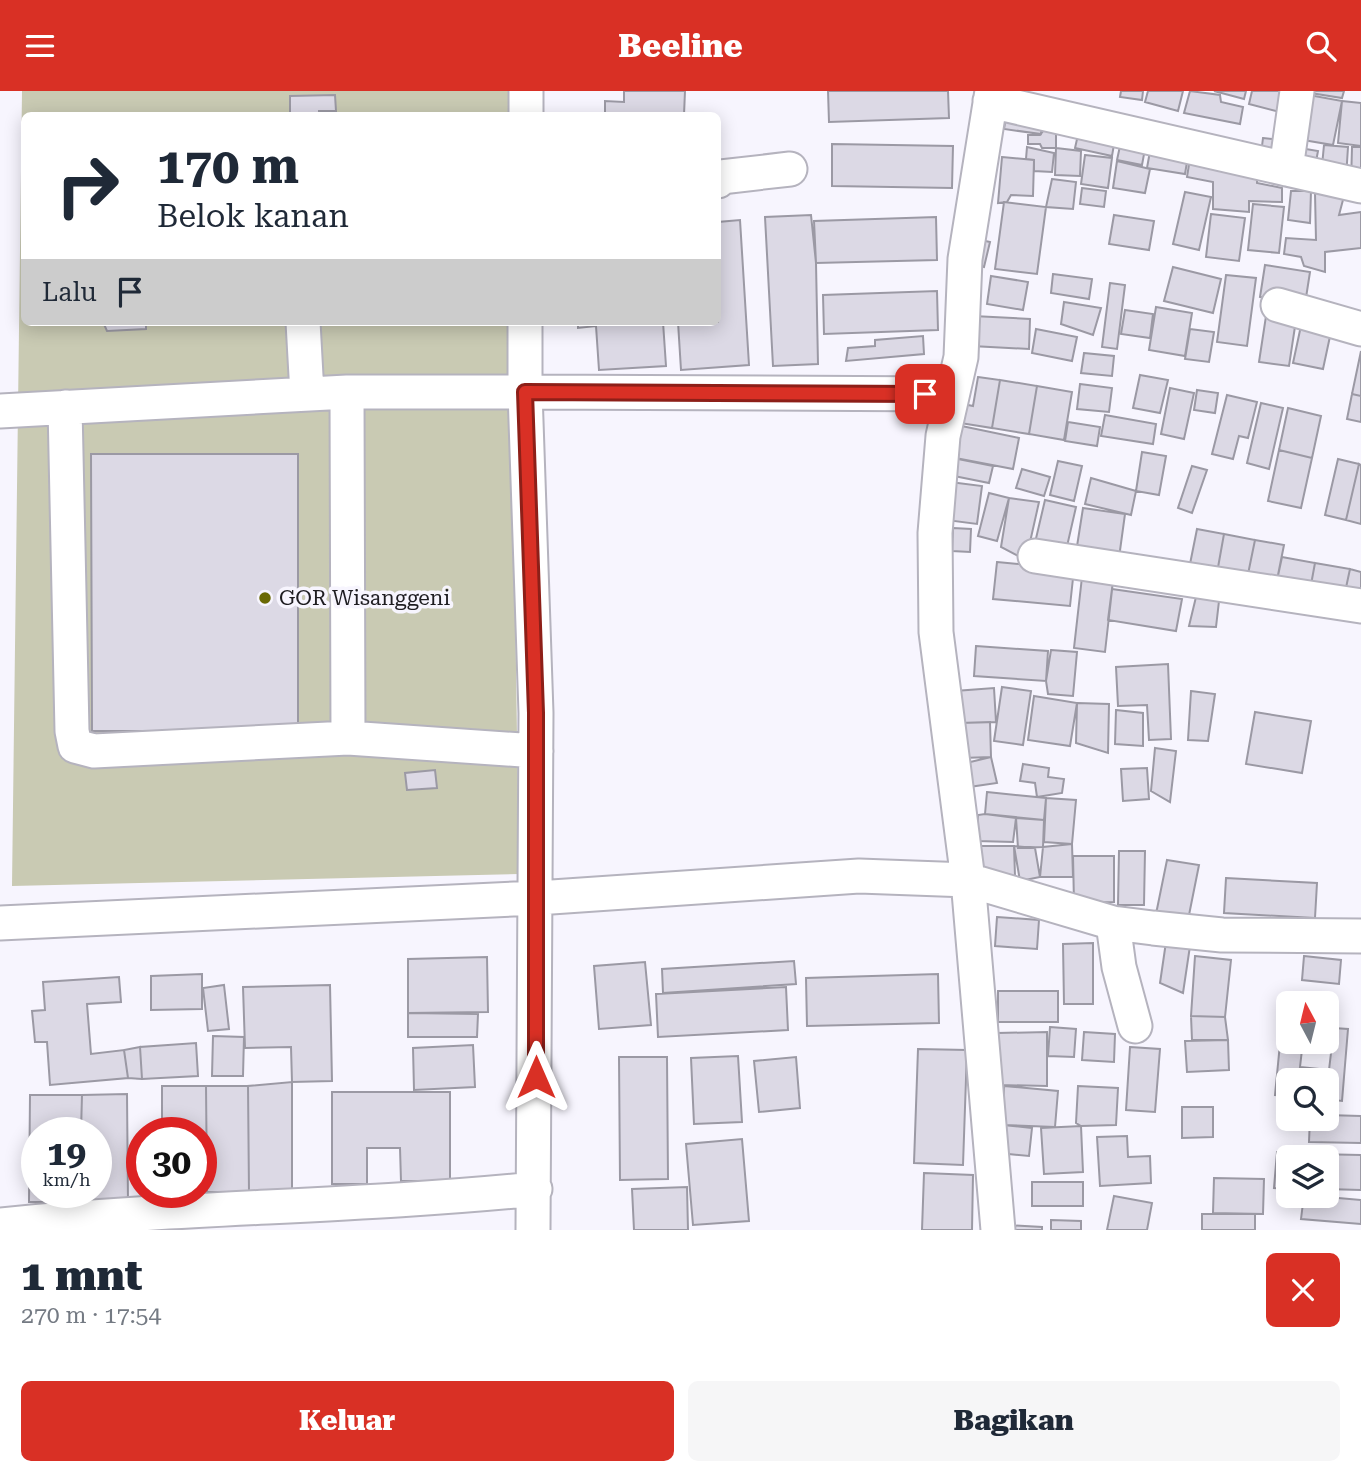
<!DOCTYPE html>
<html lang="id">
<meta charset="utf-8">
<style>
body{margin:0;font-family:"Roboto Serif",serif;background:#f6f6f7;color:#1f2937;height:100vh;display:flex;flex-direction:column;font-size:26px;white-space:nowrap}
*{box-sizing:border-box;margin:0}
p{font-size:23px;color:#747a83}
.icon{flex:none;width:38px;height:38px;fill:none;stroke:currentColor;stroke-width:2;stroke-linecap:round;stroke-linejoin:round}
.map{position:relative;height:1139px;overflow:hidden}
.sheet{display:flex;flex-direction:column;background:#fff;flex:1}
.sheet>*{flex:none}
.hud{position:absolute;left:21px;top:21px;width:700px;height:214px;border-radius:10px;box-shadow:0 4px 18px #0003;background:#fff;color:#1f2937;overflow:hidden}
.needle{width:46px;rotate:353deg}
.fabs{position:absolute;left:1276px;top:900px;display:grid;gap:14px}
.fabs a{display:grid;place-items:center;width:63px;height:63px;border-radius:10px;background:#fff;box-shadow:0 4px 18px #0003;font-size:35px}
.speed{position:absolute;left:21px;top:1026px;display:flex;gap:14px;font-size:35px;font-weight:700;text-align:center}
.speed>*{display:grid;place-content:center;width:91px;height:91px;border-radius:50%;background:#fff;box-shadow:0 4px 18px #0003;line-height:1}
.speed small{font-size:18px;font-weight:400}
.speed .limit{border:10px solid #d22;background:#fff;color:#111}
.pin{position:absolute;display:grid;place-items:center;width:60px;height:60px;color:#fff;margin:-30px;border-radius:14px;box-shadow:0 4px 10px #0006}
.me{position:absolute;width:77px;margin:-38px;rotate:0deg;stroke-linejoin:round;filter:drop-shadow(0 0 5px #0008)}
.turn{display:flex;align-items:center;gap:24px;height:147px;padding:0 21px;font-size:32px}
.turn .icon{width:91px;height:91px;stroke-width:2.5}
.turn b{display:block;font-size:49px;line-height:60px}
.then{display:flex;align-items:center;height:66px;padding:0 21px;background:#0003;gap:14px;font-size:26px}
.round{display:grid;place-items:center;flex:none;width:74px;height:74px;border-radius:10px;background:#f6f6f7}
.head{display:flex;align-items:center;justify-content:space-between;height:119px;padding:0 21px}
h1{font-size:42px;font-weight:800;line-height:52px}
.cta{display:flex;gap:14px;margin-top:auto;padding:14px 21px}
.cta a{flex:1;height:80px;border-radius:10px;background:#d93025;color:#fff;font-size:28px;font-weight:800;line-height:80px;text-align:center}
.cta a+a{background:#f6f6f7;color:#1f2937}
header{display:flex;justify-content:space-between;align-items:center;height:91px;padding:0 21px;background:#d93025;color:#fff;font-size:32px;font-weight:800}
.map>svg:first-child{display:block}
</style>
<header><svg class="icon" aria-label="menu" viewBox="0 0 24 24"><path d="M4 6h16M4 12h16M4 18h16"/></svg>Beeline<svg class="icon" aria-label="search" viewBox="0 0 24 24"><circle cx="10" cy="10" r="6"/><path d="M15 15l6 6"/></svg></header>
<div class="map">
<svg width="1361" height="1139" viewBox="0 0 1361 1139">
<rect width="100%" height="100%" fill="#f7f5fe"/>
<path fill="#c9cab3" d="M22,0H508V24H24V231H511L519,783L12,795Z"/>
<path fill="#dcd9e5" stroke="#9b99a4" stroke-width="2" d="M624,0H685L684,24H605V10L624,11Z
M828,0H948L949,27L829,31Z
M1121,0H1143L1142,9L1120,6Z
M1148,0H1183L1178,20L1145,11Z
M1190,0L1220,4L1221,11L1243,16L1240,33L1184,22Z
M1214,0H1246L1244,8Z
M1252,0H1286L1280,21L1249,13Z
M1298,0H1344L1342,7Z
M1298,2L1342,10L1333,54L1291,47Z
M335,4L336,20H319V24H290V5Z
M1342,10L1361,12V55L1338,52Z
M1007,19L1043,25L1041,43L1004,38Z
M1080,35L1116,42L1112,65L1075,57Z
M1056,38V57H1042L1040,53H1028V44H1040L1044,39Z
M1123,41L1147,47L1142,74L1117,69Z
M1263,47L1288,50L1260,71Z
M1152,49L1188,65L1185,83L1147,77Z
M832,53L953,55L952,97L832,95Z
M1324,54L1348,56L1346,87L1321,85Z
M1027,56L1054,62L1052,81L1034,80V69L1026,68Z
M1294,56L1318,60L1314,81Z
M1352,56H1361V93L1351,92Z
M1056,57L1081,60L1080,85L1055,84Z
M1191,61L1258,74L1257,92L1282,97V111L1249,110V121L1213,118V91L1187,86Z
M1085,64L1112,67L1108,97L1081,93Z
M1002,66L1034,69L1033,105L1011,104L1007,111L998,112Z
M1117,70L1150,78L1145,102L1113,97Z
M1052,88L1076,91L1073,118L1046,116Z
M1082,97L1106,100L1104,116L1080,113Z
M1291,100H1311L1310,132L1288,129Z
M1185,101L1211,106L1199,159L1173,153Z
M1315,102L1344,105L1339,124L1361,121V157L1325,161V181L1304,175L1301,166L1284,163L1286,147L1316,149Z
M1004,111L1046,116L1037,183L995,178Z
M1253,113L1284,116L1279,162L1248,159Z
M1211,123L1245,127L1239,170L1206,166Z
M811,124L816,172L818,273L773,275L765,126Z
M1114,124L1154,130L1149,159L1109,153Z
M936,126L937,169L816,172L814,130Z
M740,129L749,274L681,279L678,231H718V131Z
M981,149L990,151L984,176L969,172Z
M1265,174L1310,181L1305,213L1260,206Z
M1173,176L1221,188L1213,222L1164,210Z
M1053,183L1092,188L1089,208L1051,202Z
M1226,184L1256,187L1247,255L1217,251Z
M991,185L1028,191L1023,219L987,213Z
M1110,192L1125,194L1117,258L1102,256Z
M937,200L938,239L824,243L823,204Z
M1064,211L1101,217L1093,244L1061,233Z
M1156,216L1192,222L1185,265L1149,259Z
M1125,219L1153,223L1150,247L1121,243Z
M973,225L1030,228L1029,258L972,255Z
M1266,225L1296,229L1289,275L1259,271Z
M1302,230L1332,236L1323,278L1293,272Z
M103,231H146V238L107,240Z
M578,231H663L666,275L599,279L596,235L578,237Z
M1036,238L1077,246L1072,270L1032,262Z
M1190,238L1214,241L1209,271L1185,268Z
M923,245L924,263L846,270L848,257L875,255V249Z
M1361,260V305L1352,303Z
M1084,262L1114,265L1112,285L1081,282Z
M1140,284L1168,289L1160,322L1133,317Z
M978,286L1000,289L992,337L954,331L958,312L973,315Z
M1000,289L1037,295L1029,343L992,337Z
M1080,293L1112,297L1109,321L1077,318Z
M1037,295L1072,301L1064,349L1029,343Z
M1170,297L1194,302L1184,348L1161,343Z
M1197,299L1218,302L1215,322L1194,319Z
M1352,303L1361,305V331L1347,328Z
M1227,304L1257,311L1248,347L1239,345L1233,368L1212,363Z
M1261,312L1283,317L1269,378L1247,372Z
M1288,317L1321,325L1312,367L1279,359Z
M1105,324L1156,333L1153,353L1101,345Z
M1068,331L1100,336L1097,355L1065,350Z
M952,333L1019,347L1013,378L945,365Z
M1279,359L1312,367L1301,417L1268,410Z
M1142,361L1166,365L1159,404L1136,400Z
M91,363H298V640H92Z
M948,366L993,375L989,392L944,383Z
M1338,368L1359,373L1346,429L1325,424Z
M1058,370L1082,375L1074,410L1050,404Z
M1359,373L1361,374V433L1346,429Z
M1192,375L1207,379L1192,422L1178,417Z
M1022,378L1050,386L1044,405L1016,397Z
M1091,387L1136,400L1131,424L1085,413Z
M950,391L982,395L977,433L946,429Z
M989,402L1009,407L997,450L978,445Z
M1009,407L1039,411L1026,469L1001,456Z
M1045,409L1076,416L1065,464L1034,456Z
M1083,417L1125,423L1118,474L1075,468Z
M953,437L971,438L970,461L952,460Z
M1197,438L1224,443L1217,482L1189,478Z
M1224,443L1255,449L1247,488L1217,482Z
M1255,449L1284,454L1276,494L1247,488Z
M1282,466L1315,472L1310,499L1276,494Z
M997,471L1074,478L1070,515L993,508Z
M1315,472L1350,478L1344,506L1310,499Z
M1350,478L1361,481V509L1344,506Z
M1082,486L1113,490L1105,561L1074,557Z
M1112,498L1182,508L1176,540L1108,529Z
M1196,506L1219,510L1216,536L1189,535Z
M976,555L1048,560L1046,590L974,585Z
M1051,559L1077,561L1073,605L1048,603L1046,590Z
M1168,573L1171,648L1149,649L1147,614L1118,615L1116,576Z
M1002,596L1031,600L1023,654L994,650Z
M994,597L996,631L960,632L955,600Z
M1191,600L1215,603L1208,650L1188,649Z
M1034,605L1077,612L1070,655L1028,649Z
M1077,612L1109,613L1108,662L1076,652Z
M1116,619L1143,622V655L1115,653Z
M1255,621L1311,630L1302,682L1246,673Z
M990,631L991,666L962,667L960,632Z
M1155,657L1176,660L1170,711L1151,700Z
M991,666L997,692L962,697L958,674Z
M1023,673L1049,677L1048,686L1064,688L1062,702L1037,706L1035,692L1020,690Z
M1147,677L1149,708L1123,710L1121,678Z
M435,679L437,697L407,699L405,682Z
M987,701L1046,707L1044,729L985,723Z
M1046,707L1076,709L1072,753L1044,751Z
M985,723L1016,727L1013,751L977,750L978,724Z
M1016,727L1044,729L1043,756L1018,757Z
M1072,753L1073,786H1040L1043,756Z
M974,755H1014L1015,785L974,786Z
M1014,755L1035,757L1040,786L1020,790Z
M1119,760H1145L1144,814H1118Z
M1073,765H1114V811L1074,812Z
M1167,769L1199,774L1188,829L1156,823Z
M1226,787L1317,792L1315,827L1224,822Z
M997,826L1039,829L1037,858L995,855Z
M1166,851L1190,855L1183,902L1160,892Z
M1093,852V913H1064L1063,853Z
M1195,865L1231,869L1225,926L1191,925Z
M1304,865L1341,869L1339,893L1302,889Z
M487,866L488,921L408,922V868Z
M794,870L796,893L663,902L662,878Z
M645,871L651,934L599,938L594,875Z
M202,883V918L151,919V885Z
M938,883L939,932L807,935L806,887Z
M119,886L121,911L87,913L91,963L124,959L128,987L50,994L47,951H35L32,920L45,919L43,891Z
M224,894L229,938L208,940L203,897Z
M330,894L332,990L292,991L291,956L245,957L243,896Z
M786,896L788,939L658,946L656,903Z
M998,900H1058V931H998Z
M408,922L478,923L477,946H408Z
M1191,925L1225,926L1228,949H1192Z
M1282,932L1288,933V950H1303L1300,976L1329,979L1334,937L1348,938L1342,1010L1326,1008V989H1288V1005L1275,1004Z
M1050,936L1076,938L1074,966L1048,965Z
M1047,941V995L998,994V942Z
M1084,941L1115,943L1114,971L1082,969Z
M213,945L244,946L243,985H212Z
M1228,949L1229,979L1187,981L1185,950Z
M196,952L198,985L142,988L140,956Z
M473,954L475,996L414,999L413,957Z
M140,956L142,988L128,987L124,959Z
M1130,956L1160,958L1155,1021L1126,1019Z
M918,958L967,959L963,1074L914,1072Z
M738,965L742,1031L694,1033L691,967Z
M619,966H667L668,1088L620,1089Z
M796,966L800,1017L759,1021L754,970Z
M292,991V1102L249,1101L248,995Z
M162,995H206L207,1101H163H201V1041H162Z
M206,995H248L249,1101H207Z
M1004,995L1058,1000L1055,1036L1003,1034Z
M1078,995L1118,997L1116,1034L1081,1035L1076,1032Z
M332,1001H450V1090H401L400,1057H367V1093H332Z
M127,1003L128,1112L81,1111V1101H96V1041H81L82,1004Z
M30,1004H82L81,1041H37V1101H81V1111H29Z
M1182,1016H1213V1046L1182,1047Z
M1326,1024L1361,1025V1052L1309,1051L1310,1027H1326Z
M1003,1034L1032,1037L1029,1065L999,1062Z
M1081,1035L1083,1081L1044,1083L1041,1037Z
M1127,1045L1128,1066L1150,1065L1151,1092L1100,1095L1097,1046Z
M742,1048L749,1130L693,1134L686,1053Z
M1277,1061H1295V1066H1288V1098L1274,1097Z
M1313,1063L1361,1064V1099L1326,1098V1066Z
M924,1082L973,1084L972,1139H922Z
M1214,1087L1264,1088L1263,1123L1213,1122Z
M1032,1091H1083V1115H1032Z
M687,1096L688,1139H634L632,1098Z
M1304,1104L1361,1109V1133L1301,1128Z
M1114,1105L1152,1112L1147,1139H1107Z
M1202,1123H1255V1139H1202Z
M1051,1129L1081,1130V1139H1051Z
M1005,1134L1042,1136V1139H1004Z"/>
<g fill="none" stroke-linecap="round" stroke-linejoin="round">
<g stroke="#b5b3be" stroke-width="37">
<path id="minor" d="M992,0L965,168L961,266L943,345L935,442L936,541L968,789L998,1139
M990,10L1361,95
M526,24V0
M1286,78L1297,0
M718,90L721,86L790,78
M1278,214L1361,238
M303,231L307,303
M347,301L348,647L536,660
M65,316L72,640L75,655L94,660L348,647
M0,320L347,301H525V231
M1035,465L1361,515
M0,832L537,807L859,785L968,789L1113,832L1153,837L1222,844L1361,845
M1113,832L1119,876L1135,935
M0,1134C178,1116 357,1116 535,1098
M533,1139L536,622L525,301L952,303"/>
</g>
<use href="#minor" stroke="#fff" stroke-width="33"/>
</g>
<g fill="none" stroke-linecap="round" stroke-linejoin="round">
<g stroke="#8d1f18" stroke-width="18">
<path id="route" d="M536,986V622L525,301L925,303"/>
</g>
<use href="#route" stroke="#d93025" stroke-width="12"/>
</g>
<circle fill="#6a6904" stroke="#f7f5fe" stroke-width="2.5" cx="265" cy="507" r="7"/>
<g text-anchor="middle" stroke-width="7" stroke-linejoin="round" paint-order="stroke">
<g font-size="21" fill="#1e1d21" stroke="#f7f5fe" text-anchor="start">
<text x="279" y="514">GOR Wisanggeni</text>
</g>
</g>
</svg>
<div class="fabs">
<a><svg class="needle" viewBox="-14 -14 28 28"><path d="M0-13l5 13h-10z" fill="#e53935"/><path d="M0 13l5-13h-10z" fill="#747a83"/></svg></a>
<a><svg class="icon" aria-label="search" viewBox="0 0 24 24"><circle cx="10" cy="10" r="6"/><path d="M15 15l6 6"/></svg></a>
<a><svg class="icon" aria-label="layers" viewBox="0 0 24 24"><path d="M12 4l9 5-9 5-9-5zM3 14l9 5 9-5"/></svg></a>
</div>
<div class="speed"><div>19<small>km/h</small></div><div class="limit">30</div></div>
<div class="pin" style="left:925px;top:303px;background:#d93025"><svg class="icon" aria-label="arrive" viewBox="0 0 24 24"><path d="M6 21V4h12l-3 4 3 4H6"/></svg></div>
<svg class="me" style="left:536px;top:986px" viewBox="-20 -20 40 40"><path d="M0-17L14 15 0 8-14 15z" fill="#d93025" stroke="#fff" stroke-width="4"/></svg>
<div class="hud">
<div class="turn"><svg class="icon" aria-label="right" viewBox="0 0 24 24"><path d="M7 20v-9h11M14 6l5 5-5 5"/></svg><div><b>170 m</b>Belok kanan</div></div>
<div class="then">Lalu<svg class="icon" aria-label="arrive" viewBox="0 0 24 24"><path d="M6 21V4h12l-3 4 3 4H6"/></svg></div>
</div>
</div>
<section class="sheet">
<div class="head"><div><h1>1 mnt</h1><p>270 m · 17:54</p></div><a class="round" style="background:#d93025;color:#fff"><svg class="icon" aria-label="close" viewBox="0 0 24 24"><path d="M6 6l12 12M18 6L6 18"/></svg></a></div>
<div class="cta"><a>Keluar</a><a>Bagikan</a></div>
</section>
